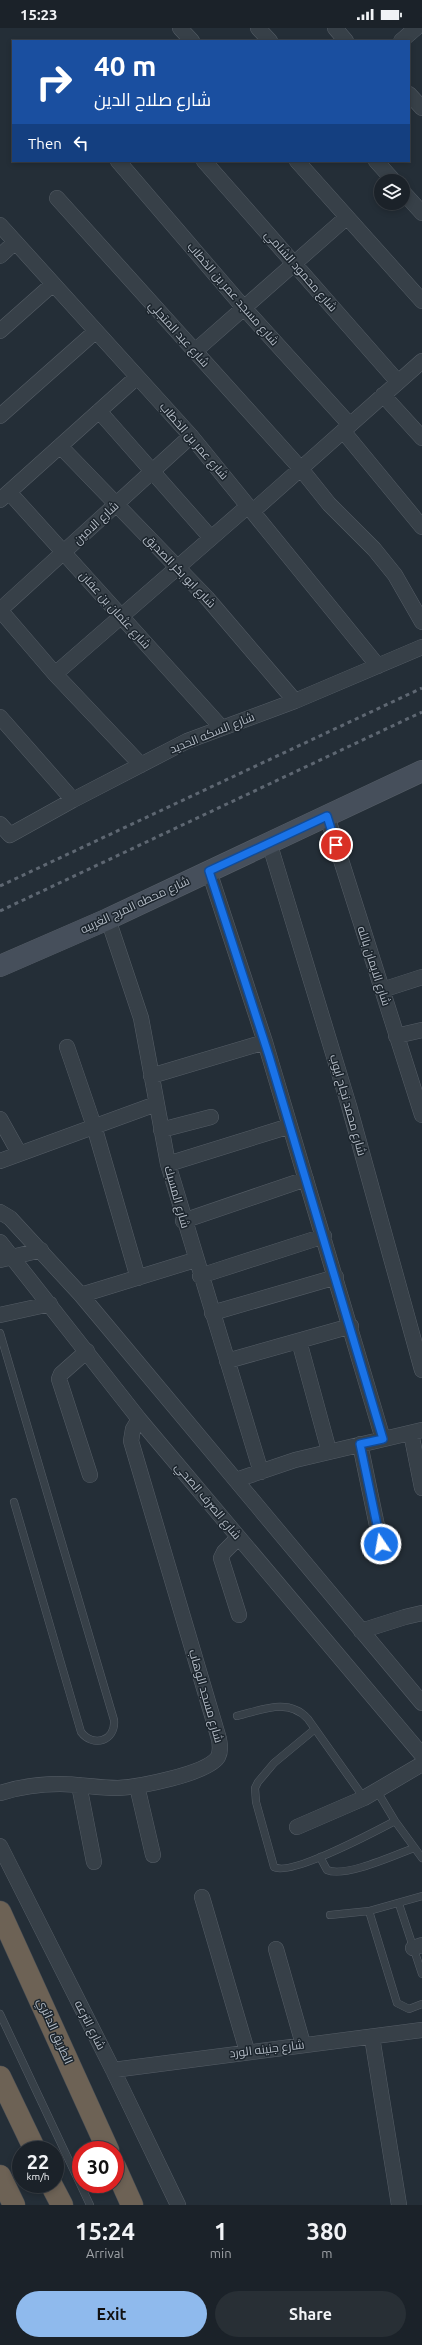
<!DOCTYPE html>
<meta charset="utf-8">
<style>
body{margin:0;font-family:Ubuntu,Cairo,sans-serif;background:#282f35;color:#f1f3f6;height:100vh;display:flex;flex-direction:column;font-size:15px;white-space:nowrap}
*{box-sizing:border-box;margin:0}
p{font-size:13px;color:#a0a4a8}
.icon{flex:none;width:22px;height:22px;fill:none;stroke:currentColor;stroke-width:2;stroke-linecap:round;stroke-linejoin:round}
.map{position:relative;height:2177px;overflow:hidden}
.panel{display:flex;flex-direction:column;background:#1b2229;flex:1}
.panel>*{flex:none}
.banner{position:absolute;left:12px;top:12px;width:398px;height:122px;border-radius:0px;box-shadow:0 2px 6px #0003,0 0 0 1px #393f46;background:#1a4fa0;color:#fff;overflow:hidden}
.controls{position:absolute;left:374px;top:146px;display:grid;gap:8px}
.controls a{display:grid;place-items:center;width:36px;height:36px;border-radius:50%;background:#1b2229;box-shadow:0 2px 6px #0003,0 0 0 1px #393f46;font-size:20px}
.speed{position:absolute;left:12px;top:2113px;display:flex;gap:8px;font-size:20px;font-weight:700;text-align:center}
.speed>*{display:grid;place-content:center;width:52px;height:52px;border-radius:50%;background:#1b2229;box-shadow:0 2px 6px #0003,0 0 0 1px #393f46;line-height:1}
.speed small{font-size:10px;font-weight:400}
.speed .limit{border:6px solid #d22;background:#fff;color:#111}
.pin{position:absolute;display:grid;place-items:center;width:34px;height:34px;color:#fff;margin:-17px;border:2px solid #fff;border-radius:50%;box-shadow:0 1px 4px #0007}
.me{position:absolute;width:44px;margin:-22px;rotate:348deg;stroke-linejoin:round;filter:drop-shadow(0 0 3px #0008)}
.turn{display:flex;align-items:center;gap:14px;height:84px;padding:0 16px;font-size:18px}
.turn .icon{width:52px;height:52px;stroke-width:2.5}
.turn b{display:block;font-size:28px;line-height:34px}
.then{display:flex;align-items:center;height:38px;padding:0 16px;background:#0003;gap:8px;font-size:15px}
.eta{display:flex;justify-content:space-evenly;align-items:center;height:68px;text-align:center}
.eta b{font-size:24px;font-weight:700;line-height:28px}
.button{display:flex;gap:8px;margin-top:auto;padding:8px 16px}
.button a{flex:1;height:46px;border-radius:24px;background:#8fbaed;color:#111;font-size:16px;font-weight:700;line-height:46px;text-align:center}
.button a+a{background:#282f35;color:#f1f3f6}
.status{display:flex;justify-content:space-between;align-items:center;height:28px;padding:0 20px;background:#1b2229;direction:ltr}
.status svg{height:11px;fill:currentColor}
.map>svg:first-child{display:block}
</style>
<div class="status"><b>15:23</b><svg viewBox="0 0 49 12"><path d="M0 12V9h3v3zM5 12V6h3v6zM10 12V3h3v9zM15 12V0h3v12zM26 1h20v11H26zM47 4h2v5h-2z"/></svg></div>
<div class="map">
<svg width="422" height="2177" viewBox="0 0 422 2177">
<rect width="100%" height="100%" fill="#242e37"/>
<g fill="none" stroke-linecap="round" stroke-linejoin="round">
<g stroke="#555d66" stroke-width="8">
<path id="lane" d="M0,1305L114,1692C116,1713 93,1720 81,1704L14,1474
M237,1688C261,1682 289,1669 308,1691L364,1770
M315,1701L274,1735L258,1754L255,1760L256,1774L274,1839C290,1849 376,1803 395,1793
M377,1763L395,1793L422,1830
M320,1829L327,1842C345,1850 395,1827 414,1820
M399,1876L422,1946
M369,1883L397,1975L409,1981L422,1976
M330,1887L369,1883L422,1868
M0,1986L90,2177"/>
</g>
<g stroke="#555d66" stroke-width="16">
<path id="street" d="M180,0L192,13
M258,0L270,13
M335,0L346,13
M401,13L416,0
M409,66L422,80
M118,133L244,280L350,397
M204,133L398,354
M297,133L422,273
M376,133L394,153
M403,164L422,185
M57,170L301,441L329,476L374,521L395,547L422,594
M0,197L191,408L378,638
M0,228L15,214
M0,303L53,256
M195,323L347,189
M383,367L422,410
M99,383L211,510
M0,388L96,303
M343,403L422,499
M60,418L207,570L295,673
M9,464L221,699
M0,472L137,349
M253,483L422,333
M0,582L191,408
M0,582L55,646L141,737
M55,646L248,478
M0,689L73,772
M327,788L422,1087
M0,796L10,807L73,772L187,713L295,673L422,619
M269,814L349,1078L422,1342
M209,843L265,1014L383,1411
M108,891L141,990L168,1136L261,1444
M382,962L422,949
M396,1008L422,1002
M67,1019L94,1098L138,1250
M151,1048L265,1014
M0,1091L19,1125
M161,1102L211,1089
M0,1133L156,1076
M168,1136L290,1098
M0,1184L10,1190L81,1267L422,1675
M183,1193L306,1151
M0,1214L139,1391L422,1727
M0,1232L41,1222
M200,1248L324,1208
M81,1267L195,1232
M212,1285L336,1249
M0,1287L50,1276
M299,1313L329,1423
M87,1323L61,1346L59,1351L90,1447
M227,1333L351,1298
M411,1405L422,1460
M360,1416L381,1517
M236,1452L295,1432L422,1402
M238,1510L224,1524L221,1530L239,1587
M361,1603L405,1589L422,1585
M79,1757L94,1834
M137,1758L153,1827
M0,1765C19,1759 40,1756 60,1756C79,1756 98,1760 118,1760C138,1759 207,1746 218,1729C221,1723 220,1717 219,1711L131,1413L133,1401L139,1391
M297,1799L364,1770L422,1736
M0,1818L113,2042L178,2177
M202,1869L247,2023
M413,1920L422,1917
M276,1921L303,2016
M372,2009L399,2177
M113,2042L422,2002"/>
</g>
<g stroke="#555d66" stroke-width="22">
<path id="secondary" d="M0,938L108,891L422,743"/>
</g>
<g stroke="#424a53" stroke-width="23">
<path id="highway" d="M0,1884L108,2122
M0,2049L35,2122
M115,2139L132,2177
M0,2148L14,2177
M51,2156L62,2177"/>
</g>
<use href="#lane" stroke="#374048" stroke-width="7"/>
<use href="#street" stroke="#374048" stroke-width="15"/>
<use href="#secondary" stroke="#464f5b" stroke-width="21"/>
<use href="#highway" stroke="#6d6255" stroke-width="22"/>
<path stroke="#5e6772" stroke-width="3" stroke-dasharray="4 4" stroke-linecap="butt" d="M0,858L422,660
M0,883L422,684"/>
</g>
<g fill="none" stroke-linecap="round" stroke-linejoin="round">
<g stroke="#114b97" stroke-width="10">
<path id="route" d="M336,817L327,788L209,843L269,1028L383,1411L360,1416L381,1516"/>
</g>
<use href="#route" stroke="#1a73e8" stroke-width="7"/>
</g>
<g text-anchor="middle" stroke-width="3" stroke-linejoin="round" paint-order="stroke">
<g font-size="12" fill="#b2bac4" stroke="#1c252d">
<text transform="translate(301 243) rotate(49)" y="4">شارع محمود الشامي</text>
<text transform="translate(233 266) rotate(49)" y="4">شارع مسجد عمر بن الخطاب</text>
<text transform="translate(179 306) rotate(48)" y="4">شارع عبد المتجلي</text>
<text transform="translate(194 413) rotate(49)" y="4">شارع عمر بن الخطاب</text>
<text transform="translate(96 495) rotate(-43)" y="4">شارع الامين</text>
<text transform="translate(180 543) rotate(46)" y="4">شارع ابو بكر الصديق</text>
<text transform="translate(115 582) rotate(48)" y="4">شارع عثمان بن عفان</text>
<text transform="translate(212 705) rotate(-22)" y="4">شارع السكه الحديد</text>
<text transform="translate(135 877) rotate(-25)" y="4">شارع محطه المرج الغربيه</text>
<text transform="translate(374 938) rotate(72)" y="4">شارع الايمان بالله</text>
<text transform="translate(348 1077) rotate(74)" y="4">شارع محمد نجاح ايوب</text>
<text transform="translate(177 1169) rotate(74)" y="4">شارع المسبك</text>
<text transform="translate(208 1473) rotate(50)" y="4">شارع الصرف الصحي</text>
<text transform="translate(206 1668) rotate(74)" y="4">شارع مسجد الوهاب</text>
<text transform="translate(90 1997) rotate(63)" y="4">شارع الترعه</text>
<text transform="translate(55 2003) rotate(66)" y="4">الطريق الدائري</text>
<text transform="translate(267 2021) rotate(-7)" y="4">شارع جنينه الورد</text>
</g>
</g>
</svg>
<div class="controls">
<a><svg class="icon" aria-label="layers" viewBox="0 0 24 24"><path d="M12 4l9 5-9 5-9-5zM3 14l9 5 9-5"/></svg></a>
</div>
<div class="speed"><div>22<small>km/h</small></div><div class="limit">30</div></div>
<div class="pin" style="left:336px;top:817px;background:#d93025"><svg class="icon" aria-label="arrive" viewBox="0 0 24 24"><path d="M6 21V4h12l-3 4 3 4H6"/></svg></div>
<svg class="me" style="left:381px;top:1516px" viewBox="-20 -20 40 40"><circle r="17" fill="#1a73e8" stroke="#fff" stroke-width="3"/><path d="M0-11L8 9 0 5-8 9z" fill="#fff"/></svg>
<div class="banner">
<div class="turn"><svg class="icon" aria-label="right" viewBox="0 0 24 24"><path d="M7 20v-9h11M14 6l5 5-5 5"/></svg><div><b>40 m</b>شارع صلاح الدين</div></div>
<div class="then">Then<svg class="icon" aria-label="left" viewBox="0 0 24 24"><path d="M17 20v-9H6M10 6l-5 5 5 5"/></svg></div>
</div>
</div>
<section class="panel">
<div class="eta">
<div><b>15:24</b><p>Arrival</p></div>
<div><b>1</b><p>min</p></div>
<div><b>380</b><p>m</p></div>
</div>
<div class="button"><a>Exit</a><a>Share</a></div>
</section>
